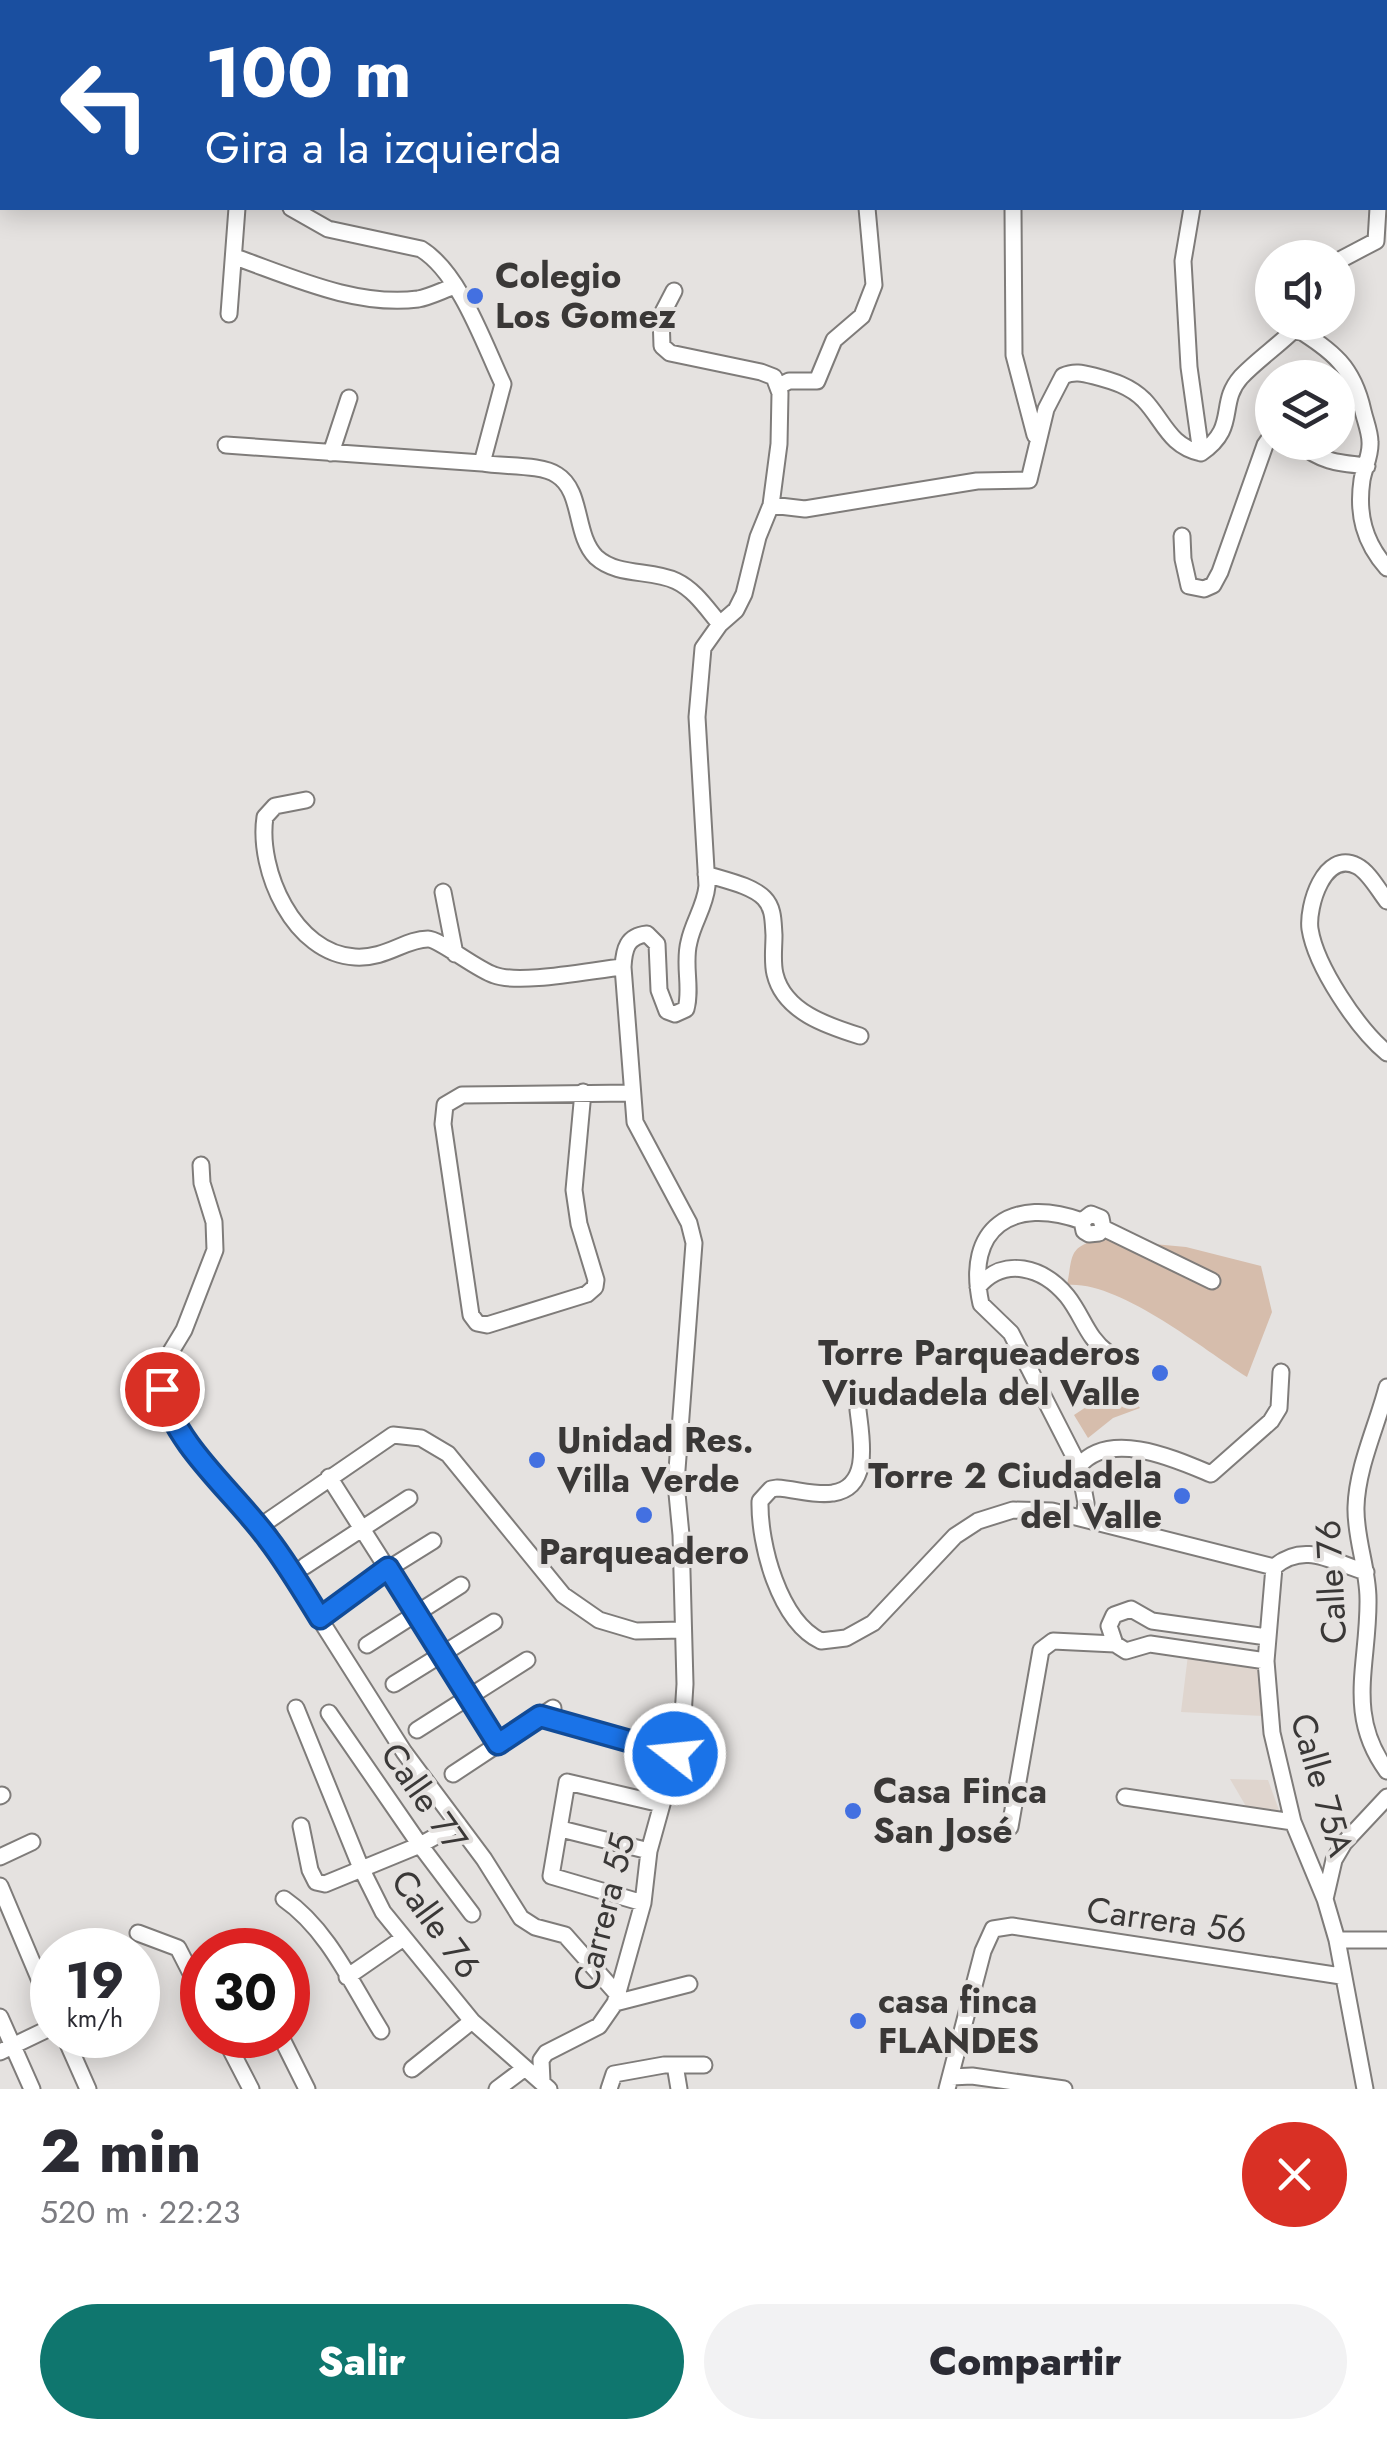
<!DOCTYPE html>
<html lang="es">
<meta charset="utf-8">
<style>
body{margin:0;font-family:Jost,sans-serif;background:#f2f2f3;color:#2b2b33;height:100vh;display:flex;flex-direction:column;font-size:38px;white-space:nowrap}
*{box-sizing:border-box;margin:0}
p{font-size:32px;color:#7c7c81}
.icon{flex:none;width:55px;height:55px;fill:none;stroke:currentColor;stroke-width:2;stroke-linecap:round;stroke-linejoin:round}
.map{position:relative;height:2089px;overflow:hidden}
.sheet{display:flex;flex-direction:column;background:#fff;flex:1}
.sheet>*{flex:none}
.top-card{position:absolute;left:0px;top:0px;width:1388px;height:210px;box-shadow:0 5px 25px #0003;background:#1a4fa0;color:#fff;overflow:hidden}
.controls{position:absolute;left:1255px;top:240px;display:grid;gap:20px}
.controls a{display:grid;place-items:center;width:100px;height:100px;border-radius:50%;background:#fff;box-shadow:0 5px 25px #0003;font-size:50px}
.speed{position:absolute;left:30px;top:1928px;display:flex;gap:20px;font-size:50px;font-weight:700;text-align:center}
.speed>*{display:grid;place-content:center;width:130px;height:130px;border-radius:50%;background:#fff;box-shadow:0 5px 25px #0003;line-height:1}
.speed small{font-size:25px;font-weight:400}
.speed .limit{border:15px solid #d22;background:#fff;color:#111}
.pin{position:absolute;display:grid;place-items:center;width:85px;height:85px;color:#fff;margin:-42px;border:5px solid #fff;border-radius:50%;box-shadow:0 2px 10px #0007}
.me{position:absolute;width:110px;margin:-55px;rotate:286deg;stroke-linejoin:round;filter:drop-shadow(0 0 8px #0008)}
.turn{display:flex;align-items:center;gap:35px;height:210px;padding:0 40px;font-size:45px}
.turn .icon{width:130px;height:130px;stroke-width:2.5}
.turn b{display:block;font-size:70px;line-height:85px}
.round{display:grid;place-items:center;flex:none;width:105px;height:105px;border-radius:52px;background:#f2f2f3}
.overview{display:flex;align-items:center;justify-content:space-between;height:170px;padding:0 40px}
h1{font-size:60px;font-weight:800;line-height:75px}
.action{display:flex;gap:20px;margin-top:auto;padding:20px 40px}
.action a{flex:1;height:115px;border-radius:60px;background:#0f766e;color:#fff;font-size:40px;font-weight:800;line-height:115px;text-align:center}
.action a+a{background:#f2f2f3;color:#2b2b33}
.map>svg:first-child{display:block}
</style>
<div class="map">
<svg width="1387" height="2089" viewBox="0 0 1387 2089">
<rect width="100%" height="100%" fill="#e5e2e0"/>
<path fill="#dfd5ce" d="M1188,1655L1259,1665L1263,1716L1181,1712Z
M1230,1779L1268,1780L1279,1810L1247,1808Z"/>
<path fill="#d6bdac" d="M1100,1239L1186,1247L1261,1266L1272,1312L1247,1377C1201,1348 1120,1281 1067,1285C1073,1255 1068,1247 1100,1239Z
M1121,1384L1140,1408L1113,1418L1088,1438L1074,1415Z"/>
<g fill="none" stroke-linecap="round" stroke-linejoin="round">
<g stroke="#7f7c7a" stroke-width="19">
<path id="minor" d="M434,0L439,2
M242,2V0
M1221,2L1222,0
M0,40H2
M291,208L328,229L421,249C460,273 484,344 503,384L482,463C503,467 541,464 557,475C583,491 574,535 596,557C618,577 651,569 676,581C695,590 707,609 720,624L703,648L697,717L707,886C705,907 693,922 689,942C683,964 692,988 686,1009L675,1014L667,1011L659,990L657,944L647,934C627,936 624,949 623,967L635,1122L689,1223L694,1243L676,1483L681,1535L685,1684L682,1732L649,1851L643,1903L615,2003L599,2026L546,2053L541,2060L542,2081
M1013,208L1014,355L1035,435
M1192,208L1183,261L1189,367L1201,453
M235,257C292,277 356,307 418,299C430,297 443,290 455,286
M1338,261L1376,241L1378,208
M674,291L661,316L662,346L670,353L761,372L774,377L780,393L779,444L771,505L758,537L744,594L736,610L720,624
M229,314L237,208
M779,386L789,381H817L834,340L862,316L874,285L867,208
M1297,442C1322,462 1336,463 1367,466
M226,445L482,463
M331,453L349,398
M771,505L805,509L977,481L1029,480L1046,409L1063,376C1074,371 1082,373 1094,376C1113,381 1130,386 1144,400C1164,421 1169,446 1201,453C1239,427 1217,404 1241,377C1257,360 1279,345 1296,328C1333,352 1353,366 1363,411C1365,420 1370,432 1370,442C1371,455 1364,468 1362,480C1357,514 1364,542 1387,568
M1182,536L1183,559L1189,586L1204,589L1213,585L1220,572L1265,445L1272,435
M306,800L275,806L265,817C257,870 294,954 355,957C386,959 405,939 428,939C439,939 476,969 494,975C520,985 592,970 623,967
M706,874C724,880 751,885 764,898C774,908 773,922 774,935C774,948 772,962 775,974C784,1012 828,1026 860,1036
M443,892L455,954
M1387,901C1379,891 1369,872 1357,866C1324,849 1307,907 1310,929C1316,967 1358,1029 1387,1053
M583,1092L574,1190L579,1224L596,1280L595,1287L587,1294L487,1325L477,1323L471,1315L443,1124L445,1105L462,1095L631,1093
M201,1165L202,1183L214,1222L215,1250L184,1330L164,1363L162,1389L166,1406L184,1436L269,1539L404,1752L484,1859L521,1918L535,1927L565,1935L618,1995
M1082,1221L1084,1231L1089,1234L1099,1233L1103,1228L1101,1218L1091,1214L1082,1221C1013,1196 964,1227 981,1304L1011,1333L1079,1466L1086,1503L1084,1518
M1103,1228L1212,1281
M978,1287C1004,1256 1043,1267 1067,1296C1083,1316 1087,1338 1108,1353
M1387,1387C1377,1426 1357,1467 1356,1507C1355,1538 1368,1568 1368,1599C1369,1664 1345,1714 1387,1771
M858,1410C861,1437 872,1487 833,1493C817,1496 795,1489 777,1488L771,1489L760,1501C759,1544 779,1621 821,1641L846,1638L873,1623L955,1536L978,1521L1013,1510L1052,1511L1274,1567
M1079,1466C1110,1429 1175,1459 1211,1474L1271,1421L1279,1408L1281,1372
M329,1477L499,1744
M259,1527L393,1435L421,1438L448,1454L563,1595L599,1620L636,1631L683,1630
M305,1566L409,1498
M1274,1567L1266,1661L1272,1733L1293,1822L1325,1899L1337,1940L1365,2089
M1274,1567C1305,1541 1332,1562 1366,1572
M320,1618L388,1569L433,1541
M367,1645L461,1585
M1266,1661L1150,1644L1126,1651L1115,1644L1109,1626L1114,1615L1131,1609L1152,1621L1267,1637
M394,1684L494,1622
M296,1708L361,1868L383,1912L472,2021L549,2089
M329,1713L420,1845L472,1914
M540,1716L675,1754
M417,1730L527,1660
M453,1774L553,1708
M0,1796L2,1795
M1125,1797L1293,1822
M301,1826L310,1870L316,1882L325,1884L420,1845L458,1824
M1010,1827L1041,1650L1053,1641L1115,1644
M561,1829L649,1851
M0,1857L32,1842
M0,1886L52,2009
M284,1899C329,1930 353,1987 381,2031
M1325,1899L1334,1860L1344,1843L1387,1797
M643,1903L551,1876L567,1782L661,1804
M138,1933L178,1948L202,1995
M1337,1940H1387
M347,1977L402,1939
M615,2003L689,1984
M0,2017L32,2089
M64,2035L88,2089
M223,2035L251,2089
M280,2035L307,2089
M0,2052L52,2027
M675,2065L679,2089
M412,2069L472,2021
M951,2077L972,2076L1064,2089
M497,2089L525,2068
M609,2089L614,2074L664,2065H704
M947,2089L983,1951L993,1929L1012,1926L1341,1976"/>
</g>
<use href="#minor" stroke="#fff" stroke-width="15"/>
</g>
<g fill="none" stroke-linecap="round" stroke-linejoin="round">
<g stroke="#114b97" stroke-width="25">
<path id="route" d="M162,1389C174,1445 236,1494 269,1540C288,1565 304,1592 320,1618L388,1568L498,1744L540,1716L675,1754"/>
</g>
<use href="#route" stroke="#1a73e8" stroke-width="18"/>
</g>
<g fill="#4370e1" stroke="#e5e2e0" stroke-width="4">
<circle cx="475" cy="296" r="10"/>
<circle cx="1160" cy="1373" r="10"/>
<circle cx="537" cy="1460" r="10"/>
<circle cx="1182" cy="1496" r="10"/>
<circle cx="644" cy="1515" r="10"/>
<circle cx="853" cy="1811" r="10"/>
<circle cx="858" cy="2021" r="10"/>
</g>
<g text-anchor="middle" stroke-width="8" stroke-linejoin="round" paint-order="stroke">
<g font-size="35" font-weight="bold" fill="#3a3837" stroke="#e5e2e0" text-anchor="start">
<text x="495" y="288">Colegio<tspan x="495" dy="40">Los Gomez</tspan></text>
<text x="1140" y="1365" text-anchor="end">Torre Parqueaderos<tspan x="1140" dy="40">Viudadela del Valle</tspan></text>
<text x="557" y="1452">Unidad Res.<tspan x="557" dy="40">Villa Verde</tspan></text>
<text x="1162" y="1488" text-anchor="end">Torre 2 Ciudadela<tspan x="1162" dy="40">del Valle</tspan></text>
<text x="644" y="1564" text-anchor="middle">Parqueadero</text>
<text x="873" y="1803">Casa Finca<tspan x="873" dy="40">San José</tspan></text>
<text x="878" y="2013">casa finca<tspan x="878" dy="40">FLANDES</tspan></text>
</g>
<g font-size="35" fill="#3a3837" stroke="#e5e2e0">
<text transform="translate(1331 1582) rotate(-93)" y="12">Calle 76</text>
<text transform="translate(1322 1785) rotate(74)" y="12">Calle 75A</text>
<text transform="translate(424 1797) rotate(55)" y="12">Calle 77</text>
<text transform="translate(604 1912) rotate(-76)" y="12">Carrera 55</text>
<text transform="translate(1167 1920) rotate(8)" y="12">Carrera 56</text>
<text transform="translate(436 1924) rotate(54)" y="12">Calle 76</text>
</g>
</g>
</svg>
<div class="controls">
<a><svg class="icon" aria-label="sound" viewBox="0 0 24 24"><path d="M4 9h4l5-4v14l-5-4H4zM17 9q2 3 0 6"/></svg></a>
<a><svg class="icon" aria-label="layers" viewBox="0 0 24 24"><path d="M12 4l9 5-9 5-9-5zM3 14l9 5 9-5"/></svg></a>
</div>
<div class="speed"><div>19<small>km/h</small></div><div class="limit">30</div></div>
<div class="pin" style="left:162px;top:1389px;background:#d93025"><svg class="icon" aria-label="arrive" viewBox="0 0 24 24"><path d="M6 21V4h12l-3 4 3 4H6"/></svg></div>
<svg class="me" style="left:675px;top:1754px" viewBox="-20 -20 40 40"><circle r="17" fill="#1a73e8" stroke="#fff" stroke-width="3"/><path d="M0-11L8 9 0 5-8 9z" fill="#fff"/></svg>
<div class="top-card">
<div class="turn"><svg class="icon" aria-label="left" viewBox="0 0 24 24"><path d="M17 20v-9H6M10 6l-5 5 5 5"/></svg><div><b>100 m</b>Gira a la izquierda</div></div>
</div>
</div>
<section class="sheet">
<div class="overview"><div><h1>2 min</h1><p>520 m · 22:23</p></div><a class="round" style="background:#d93025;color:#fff"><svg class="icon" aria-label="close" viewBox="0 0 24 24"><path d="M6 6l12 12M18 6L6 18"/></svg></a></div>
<div class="action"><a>Salir</a><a>Compartir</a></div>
</section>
